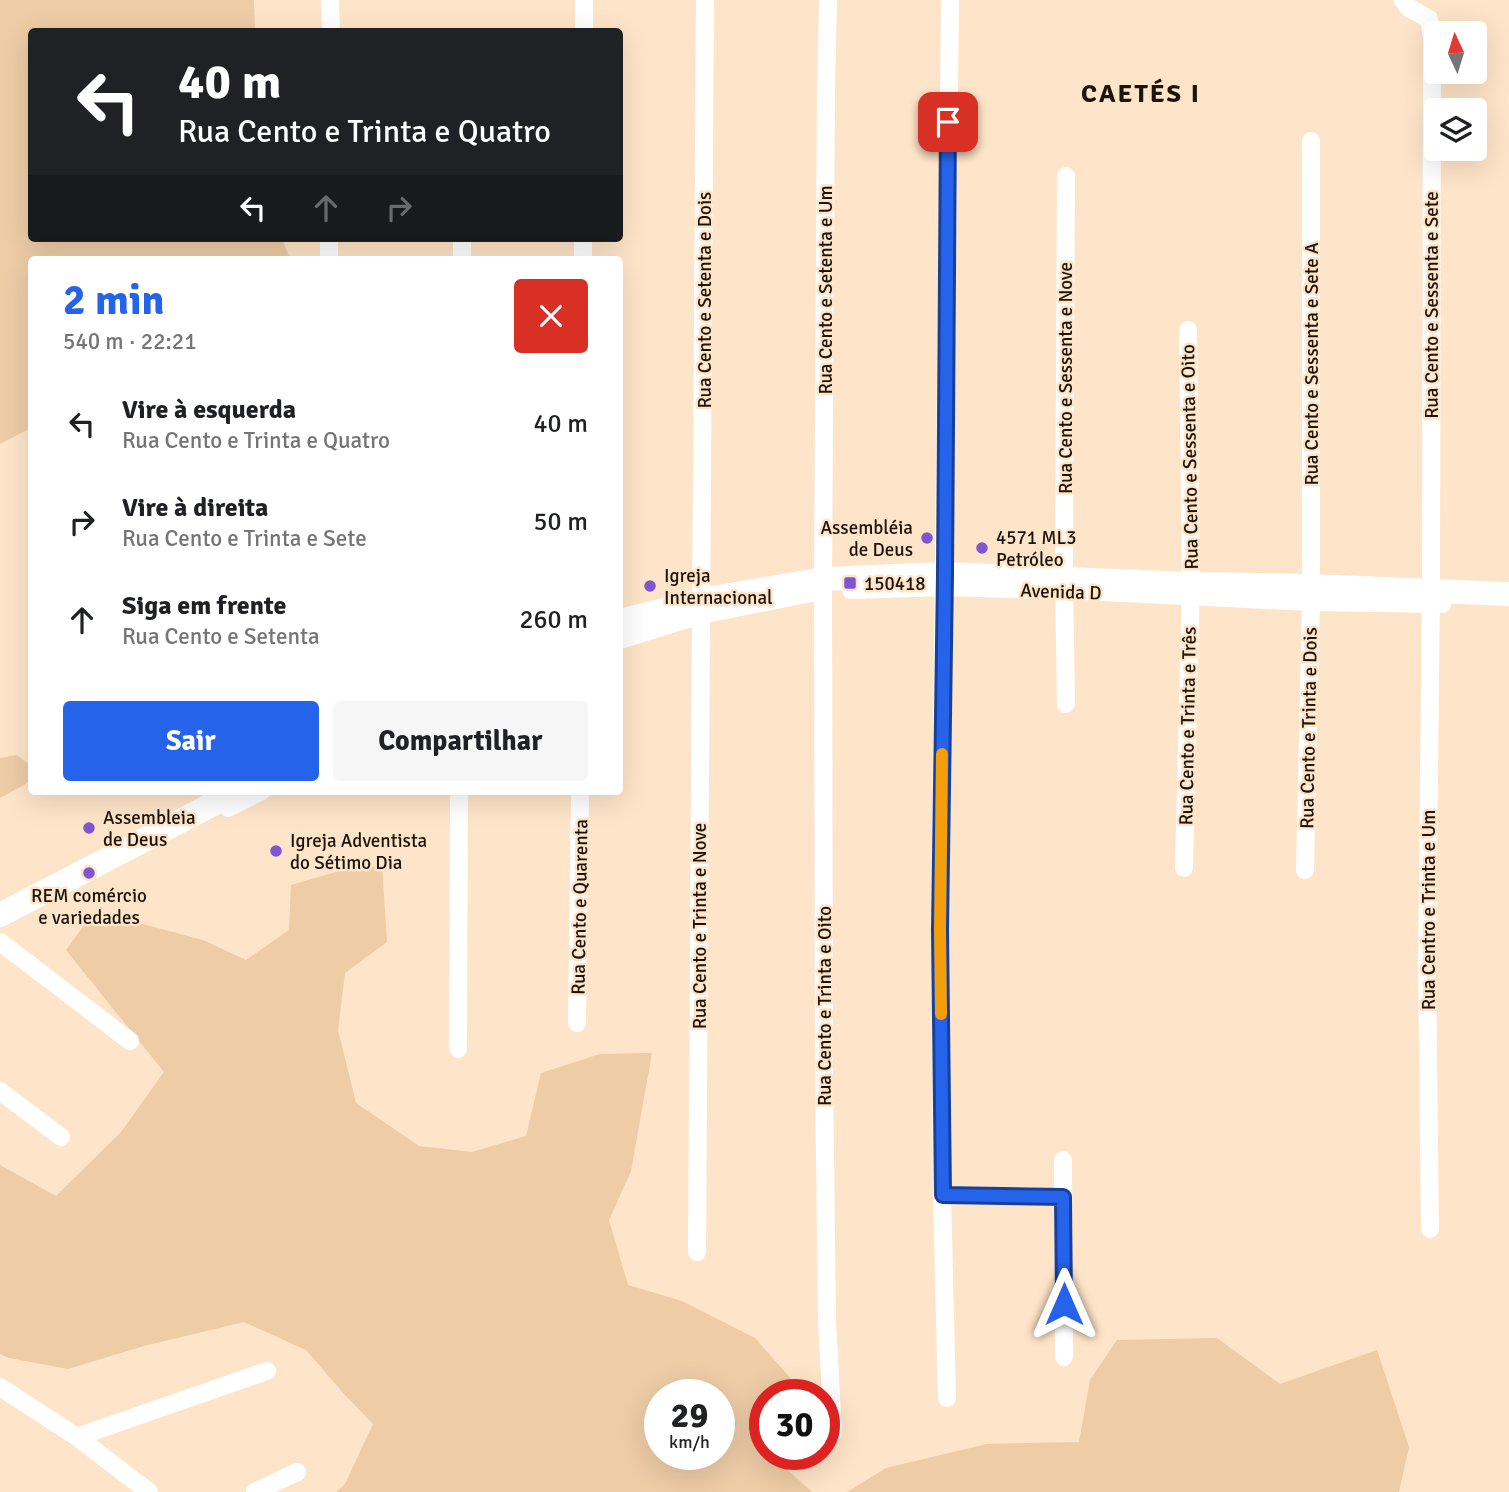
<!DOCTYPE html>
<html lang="pt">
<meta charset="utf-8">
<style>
body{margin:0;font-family:Signika,sans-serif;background:#f6f6f6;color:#202124;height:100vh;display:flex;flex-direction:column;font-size:26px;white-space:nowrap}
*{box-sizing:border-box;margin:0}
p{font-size:23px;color:#757577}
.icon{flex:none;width:38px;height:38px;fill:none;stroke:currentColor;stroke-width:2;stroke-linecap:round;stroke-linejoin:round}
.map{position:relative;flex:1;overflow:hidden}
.panel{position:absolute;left:28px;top:256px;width:595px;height:539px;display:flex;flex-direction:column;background:#fff;border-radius:7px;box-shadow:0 7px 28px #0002}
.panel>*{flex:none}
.hud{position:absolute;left:28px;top:28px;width:595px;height:214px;border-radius:7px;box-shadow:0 7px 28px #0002;background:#202124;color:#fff;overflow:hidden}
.needle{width:46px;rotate:356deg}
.tools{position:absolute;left:1424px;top:21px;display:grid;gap:14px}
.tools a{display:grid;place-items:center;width:63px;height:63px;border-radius:7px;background:#fff;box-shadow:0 7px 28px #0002;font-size:35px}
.speed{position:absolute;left:644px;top:1379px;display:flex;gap:14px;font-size:35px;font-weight:700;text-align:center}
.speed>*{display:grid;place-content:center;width:91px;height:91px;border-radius:50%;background:#fff;box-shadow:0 7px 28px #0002;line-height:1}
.speed small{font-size:18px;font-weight:400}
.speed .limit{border:10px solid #d22;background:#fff;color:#111}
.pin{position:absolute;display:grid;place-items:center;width:60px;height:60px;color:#fff;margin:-30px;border-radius:14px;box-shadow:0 4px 10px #0006}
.me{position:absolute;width:77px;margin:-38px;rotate:0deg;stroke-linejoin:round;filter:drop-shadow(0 0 5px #0008)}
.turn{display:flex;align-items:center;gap:24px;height:147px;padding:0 35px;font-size:32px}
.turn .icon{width:91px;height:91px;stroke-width:2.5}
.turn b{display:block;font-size:49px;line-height:60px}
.lanes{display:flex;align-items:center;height:66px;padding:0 35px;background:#0003;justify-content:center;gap:35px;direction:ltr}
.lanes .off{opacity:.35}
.round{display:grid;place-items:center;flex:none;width:74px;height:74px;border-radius:7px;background:#f6f6f6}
.summary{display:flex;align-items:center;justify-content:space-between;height:119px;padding:0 35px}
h1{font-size:42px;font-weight:700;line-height:52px;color:#2563eb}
.button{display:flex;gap:14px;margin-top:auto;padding:14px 35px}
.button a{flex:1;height:80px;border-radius:7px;background:#2563eb;color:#fff;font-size:28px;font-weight:700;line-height:80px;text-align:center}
.button a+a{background:#f6f6f6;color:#202124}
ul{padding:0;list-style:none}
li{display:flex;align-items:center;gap:21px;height:98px;padding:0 35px}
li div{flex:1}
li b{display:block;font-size:26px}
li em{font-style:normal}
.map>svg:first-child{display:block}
</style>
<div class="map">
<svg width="1509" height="1492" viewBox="0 0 1509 1492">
<rect width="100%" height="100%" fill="#fee4c8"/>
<path fill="#edcca6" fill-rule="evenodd" d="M0,0H254L255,31L32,32V238H282L290,259H32L31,428L0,444Z
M17,755L31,766V781L0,798V758Z
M382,866L387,942L345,973L338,1030L356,1103L419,1146L472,1152L526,1136L541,1073L600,1054L652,1053L631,1171L609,1220L628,1285L682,1301L755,1338L801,1390L799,1395H765V1454H777L776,1459L812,1492H336L345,1484L373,1424L344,1394L306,1350L244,1322L144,1346L68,1369L9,1358L0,1354V1165L56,1196L121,1132L164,1072L66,950L91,916L131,921L203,940L246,960L289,930L291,885L350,868ZM660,1395H719V1454H660Z
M1217,1338L1280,1384L1377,1350L1409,1447L1399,1492H847L886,1468L987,1444L1079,1442L1090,1380L1117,1340Z"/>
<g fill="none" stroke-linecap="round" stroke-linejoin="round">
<path stroke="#fff" stroke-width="18" d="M330,0L331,32
M828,0L826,91L823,579L824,1073L827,1321L833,1433
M1403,0L1409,8L1429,19L1432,38L1431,591L1427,966L1430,1229
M584,32V0
M329,259V238
M462,259V238
M583,259V238
M851,590L945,587L1044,590
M1082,591L1311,602L1442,604
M620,640L701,615L816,592
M1066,704L1064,579L1066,176
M228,808L262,791
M1184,868L1191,584L1188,330
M1305,870L1311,602V141
M0,942L130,1041
M577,1023L580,791
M458,1049L459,791
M0,1091L61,1137
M1063,1160L1064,1357
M942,1195L1063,1197
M697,1252L705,0
M0,1387L77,1437L149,1492
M947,1398L942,1195L940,930L950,0
M77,1437L267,1371
M255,1492L297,1472"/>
<path stroke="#fff" stroke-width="24" d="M620,621L702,600L823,579L945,574L1191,584L1311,586L1509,594
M0,915L238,791"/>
</g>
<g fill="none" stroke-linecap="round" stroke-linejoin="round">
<g stroke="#184099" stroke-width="18">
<path id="route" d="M948,122L945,574L940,930L943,1195L1063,1197L1064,1304"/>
</g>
<use href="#route" stroke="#2563eb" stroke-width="12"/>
<path stroke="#f59e0b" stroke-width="12" d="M941,1014L940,930L942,754"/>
</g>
<g fill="#7f56d0" stroke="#fee4c8" stroke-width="2.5">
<circle cx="927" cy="538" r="7"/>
<circle cx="982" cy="548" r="7"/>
<rect x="843" y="576" width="14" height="14" rx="3.5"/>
<circle cx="650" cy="586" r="7"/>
<circle cx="89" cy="828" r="7"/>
<circle cx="276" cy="851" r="7"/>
<circle cx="89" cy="873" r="7"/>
</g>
<g text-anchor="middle" stroke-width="5" stroke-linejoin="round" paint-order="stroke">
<g font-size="19" fill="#1c1309" stroke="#fee4c8">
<text transform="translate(825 290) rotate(-90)" y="7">Rua Cento e Setenta e Um</text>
<text transform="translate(704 300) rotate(-90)" y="7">Rua Cento e Setenta e Dois</text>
<text transform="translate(1431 305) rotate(-90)" y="7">Rua Cento e Sessenta e Sete</text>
<text transform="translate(1311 364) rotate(-90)" y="7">Rua Cento e Sessenta e Sete A</text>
<text transform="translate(1065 378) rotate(-90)" y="7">Rua Cento e Sessenta e Nove</text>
<text transform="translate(1189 457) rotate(-91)" y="7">Rua Cento e Sessenta e Oito</text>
<text transform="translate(1061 591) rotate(2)" y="7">Avenida D</text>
<text transform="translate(1187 726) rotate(-89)" y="7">Rua Cento e Trinta e Três</text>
<text transform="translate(1308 728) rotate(-89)" y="7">Rua Cento e Trinta e Dois</text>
<text transform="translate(579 907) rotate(-89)" y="7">Rua Cento e Quarenta</text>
<text transform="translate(1428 910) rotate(-90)" y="7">Rua Centro e Trinta e Um</text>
<text transform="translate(699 926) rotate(-90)" y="7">Rua Cento e Trinta e Nove</text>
<text transform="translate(824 1006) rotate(-90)" y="7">Rua Cento e Trinta e Oito</text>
</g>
<g font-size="19" fill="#1c1309" stroke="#fee4c8" text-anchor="start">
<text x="913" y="534" text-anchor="end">Assembléia<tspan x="913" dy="22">de Deus</tspan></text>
<text x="996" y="544">4571 ML3<tspan x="996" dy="22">Petróleo</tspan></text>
<text x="664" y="582">Igreja<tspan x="664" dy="22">Internacional</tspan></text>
<text x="864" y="590">150418</text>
<text x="103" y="824">Assembleia<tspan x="103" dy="22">de Deus</tspan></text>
<text x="290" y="847">Igreja Adventista<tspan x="290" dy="22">do Sétimo Dia</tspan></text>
<text x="89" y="902" text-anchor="middle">REM comércio<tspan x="89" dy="22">e variedades</tspan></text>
</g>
<g font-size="26" font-weight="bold" letter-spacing="2" fill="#1c1309" stroke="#fee4c8">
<text x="1141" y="102">CAETÉS I</text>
</g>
</g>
</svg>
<div class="tools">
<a><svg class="needle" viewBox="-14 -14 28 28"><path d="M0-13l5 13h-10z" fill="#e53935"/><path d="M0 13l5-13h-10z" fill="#757577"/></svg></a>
<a><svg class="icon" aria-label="layers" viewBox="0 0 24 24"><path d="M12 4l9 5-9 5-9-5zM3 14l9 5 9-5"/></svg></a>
</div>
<div class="speed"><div>29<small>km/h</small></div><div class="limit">30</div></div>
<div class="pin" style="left:948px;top:122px;background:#d93025"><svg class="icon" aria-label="arrive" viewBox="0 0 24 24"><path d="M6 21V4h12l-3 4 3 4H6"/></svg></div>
<svg class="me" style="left:1064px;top:1304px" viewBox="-20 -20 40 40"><path d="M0-17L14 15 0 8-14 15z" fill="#2563eb" stroke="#fff" stroke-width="4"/></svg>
<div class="hud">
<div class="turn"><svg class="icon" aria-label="left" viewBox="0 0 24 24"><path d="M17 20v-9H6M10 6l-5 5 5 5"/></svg><div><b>40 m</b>Rua Cento e Trinta e Quatro</div></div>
<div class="lanes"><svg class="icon" aria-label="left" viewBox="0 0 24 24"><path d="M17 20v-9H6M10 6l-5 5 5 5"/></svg><svg class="icon off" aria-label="ahead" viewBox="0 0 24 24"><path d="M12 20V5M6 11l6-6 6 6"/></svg><svg class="icon off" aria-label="right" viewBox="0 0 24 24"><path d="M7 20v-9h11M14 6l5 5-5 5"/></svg></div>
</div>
<section class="panel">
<div class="summary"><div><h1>2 min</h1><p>540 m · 22:21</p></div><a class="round" style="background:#d93025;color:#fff"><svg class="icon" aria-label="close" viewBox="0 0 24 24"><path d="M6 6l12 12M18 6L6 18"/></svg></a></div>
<ul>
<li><svg class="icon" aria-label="left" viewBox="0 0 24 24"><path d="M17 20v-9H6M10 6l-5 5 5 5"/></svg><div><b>Vire à esquerda</b><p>Rua Cento e Trinta e Quatro</p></div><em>40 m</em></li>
<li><svg class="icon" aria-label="right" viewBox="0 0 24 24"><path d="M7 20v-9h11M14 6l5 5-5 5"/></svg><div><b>Vire à direita</b><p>Rua Cento e Trinta e Sete</p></div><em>50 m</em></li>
<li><svg class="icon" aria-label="ahead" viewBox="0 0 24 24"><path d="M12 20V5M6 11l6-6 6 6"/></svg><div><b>Siga em frente</b><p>Rua Cento e Setenta</p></div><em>260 m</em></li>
</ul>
<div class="button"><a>Sair</a><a>Compartilhar</a></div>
</section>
</div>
